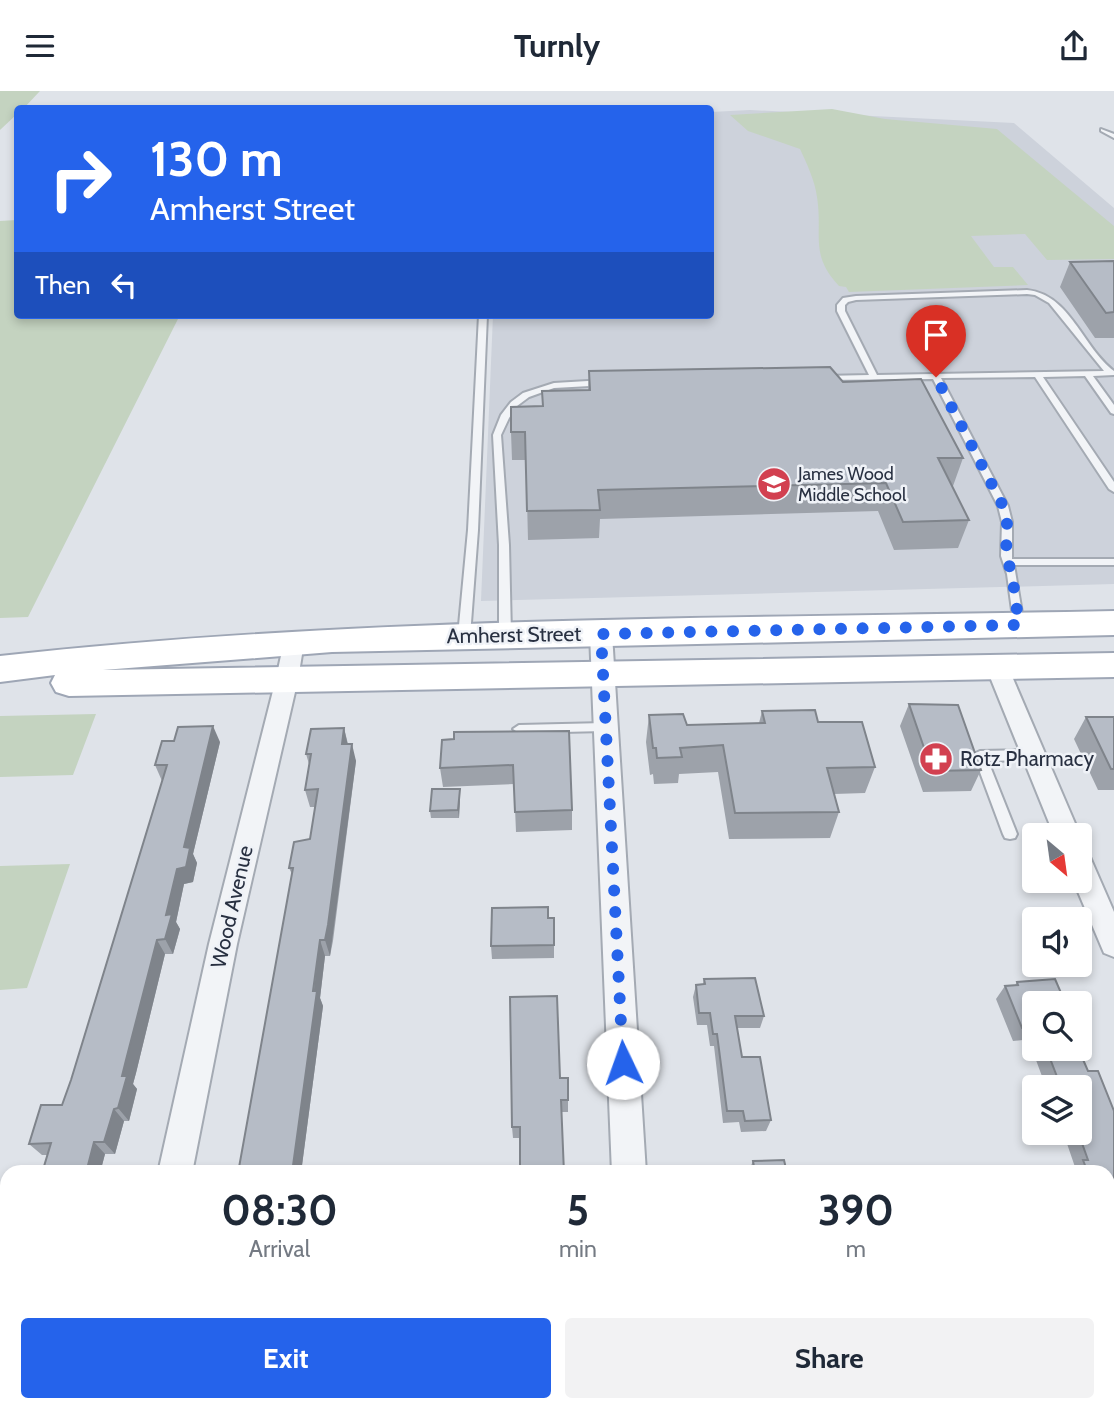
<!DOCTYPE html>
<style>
body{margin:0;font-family:Cabin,sans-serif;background:#f2f2f3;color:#1f2937;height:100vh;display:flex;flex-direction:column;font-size:26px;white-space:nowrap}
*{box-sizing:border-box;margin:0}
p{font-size:23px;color:#747a83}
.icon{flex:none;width:38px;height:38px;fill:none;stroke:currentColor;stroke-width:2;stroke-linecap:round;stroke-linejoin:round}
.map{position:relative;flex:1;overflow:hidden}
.drawer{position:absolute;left:0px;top:1074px;width:1115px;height:247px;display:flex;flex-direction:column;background:#fff;border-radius:21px 21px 0 0;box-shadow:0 4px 10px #0003}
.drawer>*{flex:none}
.hud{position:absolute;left:14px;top:14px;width:700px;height:214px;border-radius:7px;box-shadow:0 4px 10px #0003;background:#2563eb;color:#fff;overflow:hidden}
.needle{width:46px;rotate:151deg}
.fabs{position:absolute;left:1022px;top:732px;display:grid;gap:14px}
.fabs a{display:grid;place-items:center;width:70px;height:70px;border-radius:7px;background:#fff;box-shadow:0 4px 10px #0003;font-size:35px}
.pin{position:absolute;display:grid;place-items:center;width:60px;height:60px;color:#fff;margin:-72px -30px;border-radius:50% 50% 50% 0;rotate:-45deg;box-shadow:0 0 7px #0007}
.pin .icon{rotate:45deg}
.me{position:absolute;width:77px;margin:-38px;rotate:357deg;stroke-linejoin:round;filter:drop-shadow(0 0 5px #0008)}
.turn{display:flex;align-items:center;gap:24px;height:147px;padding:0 21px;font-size:32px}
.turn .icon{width:91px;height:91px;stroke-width:2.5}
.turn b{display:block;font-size:49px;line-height:60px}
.then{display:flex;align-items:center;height:66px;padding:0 21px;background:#0003;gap:14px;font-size:26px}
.eta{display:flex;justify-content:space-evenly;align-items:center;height:119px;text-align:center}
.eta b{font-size:42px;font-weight:700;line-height:49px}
.action{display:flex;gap:14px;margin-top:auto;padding:14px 21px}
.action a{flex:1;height:80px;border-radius:7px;background:#2563eb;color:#fff;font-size:28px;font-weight:700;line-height:80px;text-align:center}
.action a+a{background:#f2f2f3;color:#1f2937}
header{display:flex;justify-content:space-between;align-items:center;height:91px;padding:0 21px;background:#fff;font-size:32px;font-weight:700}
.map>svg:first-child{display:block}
</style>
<header><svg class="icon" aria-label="menu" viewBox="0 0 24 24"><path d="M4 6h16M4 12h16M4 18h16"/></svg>Turnly<svg class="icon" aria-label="share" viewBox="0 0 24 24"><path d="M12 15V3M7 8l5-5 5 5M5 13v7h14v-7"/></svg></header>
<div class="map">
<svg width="1114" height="1320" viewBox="0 0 1114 1320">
<rect width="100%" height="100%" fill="#dfe3e9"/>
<path fill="#cdd2db" d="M750,19L1014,32L1114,117V493L481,510L493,224H710L711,21Z"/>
<path fill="#c4d3c0" d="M0,0H40L24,17L18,18L17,23L0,39Z
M832,18L885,28L997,38L1114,135V168L1047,169L1025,143L971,145L994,176H1013L1028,194L849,201L846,196L839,195C809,163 823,145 817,106C815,90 807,73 800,58L748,40L730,24Z
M17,129L18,224H180L28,526L0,527V130Z
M96,623L73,684L0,686V625Z
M70,773L27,897L0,899V775Z"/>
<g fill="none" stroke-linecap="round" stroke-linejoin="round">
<g stroke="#a4aab3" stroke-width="4">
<path id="service" d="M1101,38L1114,43V47L1101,40Z
M1027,199C1070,203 1083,257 1114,280V284L1093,285L1114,314V323L1111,322L1085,285L1043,286L1114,391V401L1109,398L1035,286L941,287L1008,415L1012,431V468H1114V474H1014L1024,534L1019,538L1014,534L1007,483L1001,465L1002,431L998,415L933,288L823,289L819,287L823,285L869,284L837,220V214L843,207L856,205ZM1027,203L1035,204L1049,212L1104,280L877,284L845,220V214L848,211L856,209Z
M479,224H487L478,439L470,545L464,549L458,545L468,439Z
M605,289L609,292L608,294L554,297L529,306L517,315L509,327L501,344L509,454L511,544L505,548L501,547L499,544V454L493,344L501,324L511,311L523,302L554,292Z
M605,632L611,636L605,640L519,642L513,638L519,634Z
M1034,659L1038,661L1040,664L1038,667L1034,669L988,670L1017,743L1015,747L1010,748L1005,747L1003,743L974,665L976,662L980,660Z"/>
</g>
<g stroke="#a4aab3" stroke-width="4">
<path id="minor" d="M601,536L609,538L612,543L646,1082H612L590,543L593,538Z
M293,543L301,546L304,551L298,588L237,853L192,1082H158L209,853L276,588L285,546Z
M997,568L1005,570L1008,576L1080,744V745L1054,744L986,576L989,570Z
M1080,763L1090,766L1114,821V866L1104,862L1073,789H1080Z
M107,1314H145L144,1320H106Z
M627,1314H665L666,1320H628Z"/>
</g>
<g stroke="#9ea6b5" stroke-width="4">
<path id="primary" d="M1114,520V544L332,561L103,579L1114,562V586L69,605L56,601L51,592L55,584L0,591V565C369,524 743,528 1114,520Z"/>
</g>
<use href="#service" fill="#f2f4f7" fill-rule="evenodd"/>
<use href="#minor" fill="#f2f4f7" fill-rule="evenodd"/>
<use href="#primary" fill="#fff" fill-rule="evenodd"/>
</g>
<path fill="#9da2aa" d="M1114,170V247H1095L1060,196L1070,171Z
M589,280L843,291L963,367L953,395H952L969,429L958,457L894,459L878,420L600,428L599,447L528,449L526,369H512L511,341L542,315V300L588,299Z
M909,613L981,679L971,700L923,701L900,635Z
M762,620L818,631L875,676L865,702L834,703L839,721L830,747L729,748L718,681L679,683L678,692L654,693L653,683L650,684L646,651L649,624L687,634L759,632Z
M1086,626H1114V699H1098L1074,648Z
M344,637L348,653L356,670L333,850L330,865H325L320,907L323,915L301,1082H238L292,783L289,777L310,748L315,716H310L305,699L309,673L306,663Z
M569,640L572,719V739L516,741L514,693L443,696L440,677Z
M220,651L193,763L197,772L193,791L184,793L176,831L180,838L173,863H165L136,982L133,993L137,998L129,1030H124L115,1063H105L100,1082H42L47,1064H42L29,1053L62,1014L71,989L162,690L155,674Z
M460,698V705L459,727H431L430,720Z
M548,827H554V867L492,868L491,855Z
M704,888L764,925L760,937H737L742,966L771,1029L766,1040L741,1041L739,1031L723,1032L714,955H710L707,934H697L693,906L696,894L703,893Z
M1017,891L1034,912V957H1078L1088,980L1114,1020V1130H1108V1082H1072L1071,1080L1075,1076L1063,1041H1080V996H1046L1030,953L1026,954L1023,949L1013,950L996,908L1005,895L1015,894Z
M560,987L568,1009V1021H562L520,1047H513L512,1036Z
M753,1070L787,1082H748Z
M7,1095V1164H0V1105Z
M1114,1199V1244L1113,1245L1108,1232V1202Z
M7,1214V1286H2L0,1285V1236Z
M759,1314H874L875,1320H756L755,1318Z"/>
<path fill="#7f848b" d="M213,635L220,651L193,763L197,772L193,791L184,793L176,831L180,838L173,863L165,848L166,824L177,778L184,756Z
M344,637L348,655L342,653Z
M352,653L356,670L330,865L325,849Z
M460,698V705L459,727L458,719Z
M157,849L165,863L136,982L133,993L137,998L129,1030L118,1017L122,985Z
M320,849L325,865L320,907L323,915L301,1082H292Z
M114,1018L124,1030L115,1063L104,1051Z
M94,1051L105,1063L100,1082H86Z
M257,1314H268L267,1320H257Z"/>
<path fill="#b6bcc6" stroke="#7f848b" stroke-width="2" d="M1114,170V221L1106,222L1070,171Z
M830,276L843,291L921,288L963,367H938L969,429L903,431L886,392L598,399L600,419L527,420L525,341H511V316L543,315L542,300L590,299L589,280Z
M909,613L958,614L981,679L932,680Z
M815,619L818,631H862L875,676L827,677L839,721L735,722L723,654L680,657L682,666L657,667L656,657H653L649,624L683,623L687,634L765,632L762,620Z
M1086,626H1114V678H1111Z
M213,635L184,756L190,757L186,776L177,778L166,824L172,823L165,848L157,849L126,969L122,985H127L118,1017L114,1018L104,1051H94L86,1082H42L51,1052L29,1053L41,1014H62L71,989L167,674H155L162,650H174L178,636Z
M344,637L342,653H352L328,834L325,849H320L313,900H317L292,1082H238L293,777H289L294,751L310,748L318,698L305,699L311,663H306L311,638Z
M569,640L572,719L515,721L513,674L440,677L442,649L454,648V641Z
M432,698H460L458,719L430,720Z
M548,816V827H554V854L491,855L492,817Z
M755,887L764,925H735L742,966H760L771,1029L745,1030L743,1020H727L717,943H713L710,922H699L696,894L705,893L704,888Z
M1055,888L1061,902L1072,901L1077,912H1034V939L1033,936L1022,937L1005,895L1018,894L1017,891Z
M557,905L560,987H568V1009H561L564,1082H520V1036H512L510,906Z
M1046,957H1078L1088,980H1098L1114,1020V1119L1112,1114H1108V1082H1088L1083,1069H1088L1078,1041H1080V996H1061Z
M784,1069L787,1082H755L753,1070Z
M7,1095V1154H0V1105L3,1096Z
M7,1214V1278H0V1236Z
M197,1314H257V1320H196Z
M496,1314H557V1320H496Z
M762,1314H874L875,1320H763Z"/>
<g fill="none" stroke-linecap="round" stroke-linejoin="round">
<path stroke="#2563eb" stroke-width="12" stroke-dasharray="0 21.6" d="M623,972L601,543L1019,534L1012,483L1006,465L1007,431L1003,415L936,286"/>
</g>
<defs>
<g id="school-disc" transform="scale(1.75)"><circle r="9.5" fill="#d24050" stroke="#eff2f7"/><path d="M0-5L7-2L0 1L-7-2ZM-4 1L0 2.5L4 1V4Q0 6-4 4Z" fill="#fff"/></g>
<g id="pharmacy-disc" transform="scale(1.75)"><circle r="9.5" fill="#d24050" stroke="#eff2f7"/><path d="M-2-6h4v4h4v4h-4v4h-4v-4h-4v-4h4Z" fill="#fff"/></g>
</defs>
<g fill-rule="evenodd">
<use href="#school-disc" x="774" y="393"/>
<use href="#pharmacy-disc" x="936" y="668"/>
</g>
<g text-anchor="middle" stroke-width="5" stroke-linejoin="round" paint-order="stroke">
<g font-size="18" fill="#283041" stroke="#eff2f7" text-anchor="start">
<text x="798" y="389">James Wood<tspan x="798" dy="21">Middle School</tspan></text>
</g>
<g font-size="21" fill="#283041" stroke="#eff2f7">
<text transform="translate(514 544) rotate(-1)" y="7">Amherst Street</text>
<text transform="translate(232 816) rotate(-77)" y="7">Wood Avenue</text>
</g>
<g font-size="21" fill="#283041" stroke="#eff2f7" text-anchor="start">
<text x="960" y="675">Rotz Pharmacy</text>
</g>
</g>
</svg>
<div class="fabs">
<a><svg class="needle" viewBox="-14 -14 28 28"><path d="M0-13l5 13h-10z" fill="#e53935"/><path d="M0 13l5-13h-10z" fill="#747a83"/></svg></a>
<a><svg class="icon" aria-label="sound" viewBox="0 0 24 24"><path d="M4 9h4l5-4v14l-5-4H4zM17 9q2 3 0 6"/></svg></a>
<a><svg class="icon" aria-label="search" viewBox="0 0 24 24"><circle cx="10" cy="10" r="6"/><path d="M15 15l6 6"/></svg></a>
<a><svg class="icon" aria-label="layers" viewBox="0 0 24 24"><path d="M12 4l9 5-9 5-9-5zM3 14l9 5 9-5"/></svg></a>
</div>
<div class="pin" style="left:936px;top:286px;background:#d93025"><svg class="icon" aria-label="arrive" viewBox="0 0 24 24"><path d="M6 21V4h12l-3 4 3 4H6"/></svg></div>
<svg class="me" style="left:623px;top:972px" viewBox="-20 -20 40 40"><circle r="19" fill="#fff"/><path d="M0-13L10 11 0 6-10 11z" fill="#2563eb"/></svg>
<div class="hud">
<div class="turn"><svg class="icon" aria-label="right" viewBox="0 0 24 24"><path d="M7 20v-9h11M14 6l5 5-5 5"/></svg><div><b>130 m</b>Amherst Street</div></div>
<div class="then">Then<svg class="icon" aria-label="left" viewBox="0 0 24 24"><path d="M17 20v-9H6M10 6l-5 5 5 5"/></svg></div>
</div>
<section class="drawer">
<div class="eta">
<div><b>08:30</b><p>Arrival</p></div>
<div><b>5</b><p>min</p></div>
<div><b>390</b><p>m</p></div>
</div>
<div class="action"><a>Exit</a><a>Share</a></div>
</section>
</div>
